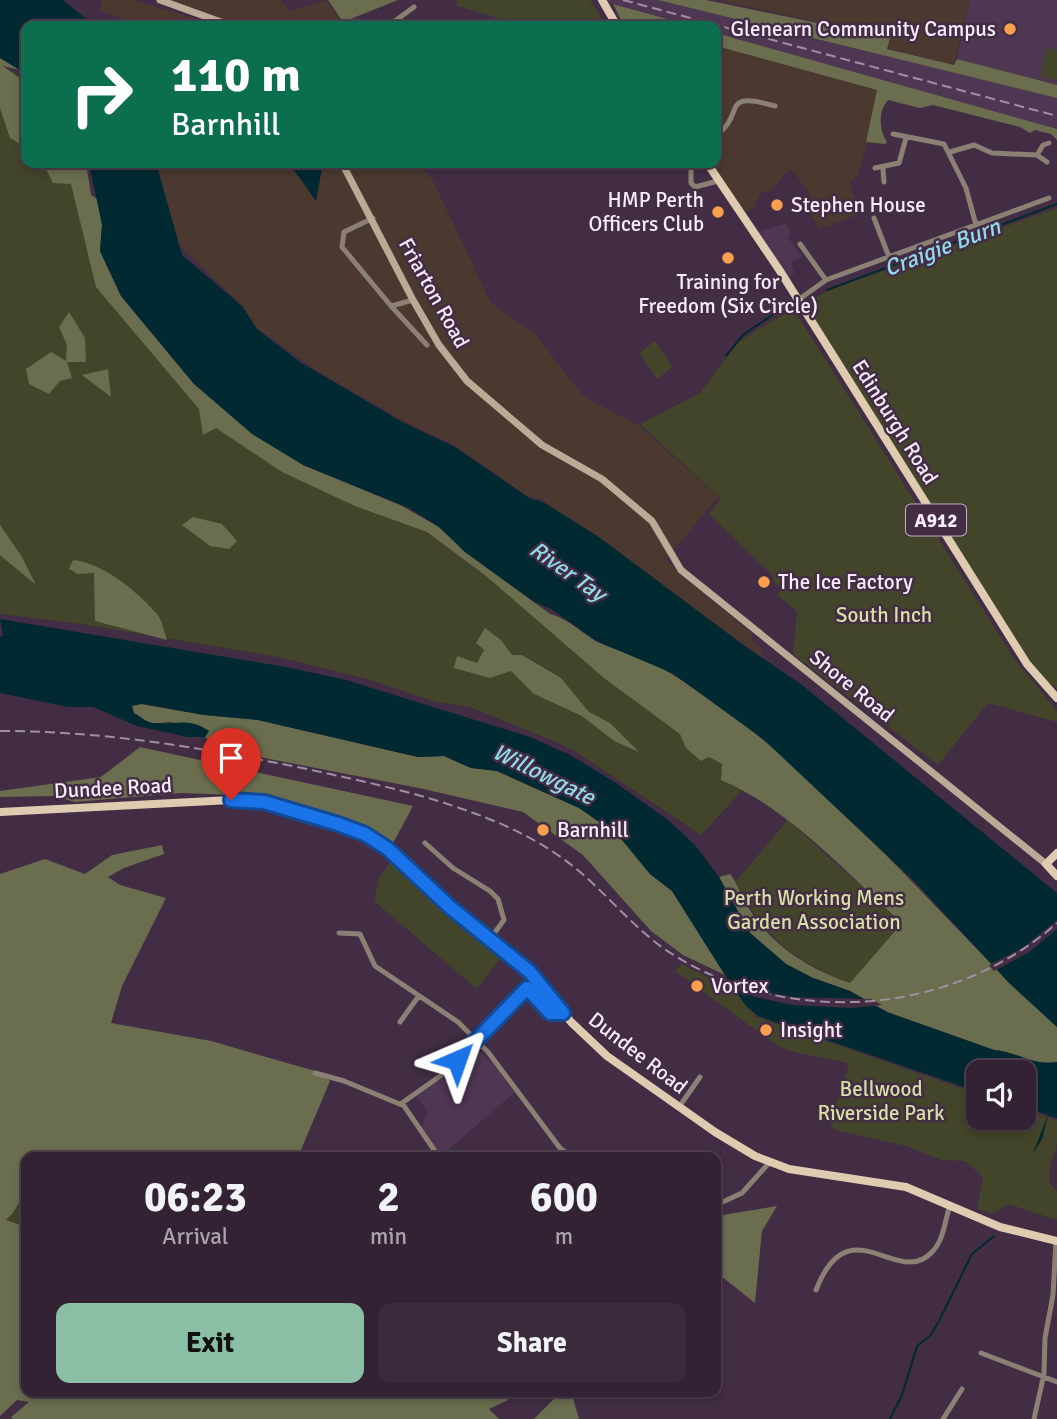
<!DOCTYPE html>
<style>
body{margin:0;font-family:Signika,sans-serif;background:#3a2a3c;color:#f1f3f6;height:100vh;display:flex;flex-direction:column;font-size:26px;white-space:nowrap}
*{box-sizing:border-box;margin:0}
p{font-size:23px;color:#a8a4ac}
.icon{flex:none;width:38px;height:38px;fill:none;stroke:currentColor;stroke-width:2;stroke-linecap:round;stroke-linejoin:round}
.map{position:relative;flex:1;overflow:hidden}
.sheet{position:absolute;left:21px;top:1152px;width:700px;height:245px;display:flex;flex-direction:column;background:#322234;border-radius:14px;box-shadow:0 4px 10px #0003,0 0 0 2px #4d3f4f}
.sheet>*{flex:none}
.top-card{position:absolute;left:21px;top:21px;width:700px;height:147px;border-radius:14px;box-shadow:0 4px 10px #0003,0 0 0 2px #4d3f4f;background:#0b6e4f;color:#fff;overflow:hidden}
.tools{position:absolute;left:966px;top:1060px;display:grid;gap:14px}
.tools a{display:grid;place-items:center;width:70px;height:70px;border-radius:14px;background:#322234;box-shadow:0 4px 10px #0003,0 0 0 2px #4d3f4f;font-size:35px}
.pin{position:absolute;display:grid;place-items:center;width:60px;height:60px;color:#fff;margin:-72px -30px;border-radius:50% 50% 50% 0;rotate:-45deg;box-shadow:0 0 7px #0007}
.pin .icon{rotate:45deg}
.me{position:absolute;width:77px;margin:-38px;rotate:43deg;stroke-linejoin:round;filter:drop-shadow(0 0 5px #0008)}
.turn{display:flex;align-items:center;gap:24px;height:147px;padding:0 35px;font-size:32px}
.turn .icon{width:91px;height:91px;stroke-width:2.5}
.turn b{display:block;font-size:49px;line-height:60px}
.eta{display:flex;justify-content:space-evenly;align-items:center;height:119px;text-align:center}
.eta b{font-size:42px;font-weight:800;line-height:49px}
.cta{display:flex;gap:14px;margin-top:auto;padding:14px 35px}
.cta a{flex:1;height:80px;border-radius:14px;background:#8abfa5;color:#111;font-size:28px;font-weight:800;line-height:80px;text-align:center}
.cta a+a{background:#3a2a3c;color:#f1f3f6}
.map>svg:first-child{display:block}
</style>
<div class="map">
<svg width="1057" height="1419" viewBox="0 0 1057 1419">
<rect width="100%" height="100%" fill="#422d45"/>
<path fill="#4f3753" d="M601,0H658L1057,98V129L716,33V26H693Z
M970,0H1057V85L957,59Z
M786,223L791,233L788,238L802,256L791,263L794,273L788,278L755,233Z
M473,1045L495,1066L514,1093L441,1156L421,1129L427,1111L416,1096Z"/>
<path fill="#4b3930" d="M102,0H134L218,26H142L100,11Z
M171,0H280L290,11L326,0L343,23L337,26H243Z
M719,0H970L954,65L887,48L889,38Z
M716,46L880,91L859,173L850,183L860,214L819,229L807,208L810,194L792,170H788L770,192L761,191L753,209L743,212L712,163H716Z
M160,163H288L312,194L317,191L323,163H418L432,179L491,303L535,334L584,397L637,424L718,497L666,559L683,577L752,633L751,640L764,650L760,656L541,499L527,496L454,445L402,420L319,372L254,326L243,306L179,245L160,175Z"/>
<path fill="#424529" d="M456,0H590L607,26H523L458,6Z
M1047,48L1057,50V80L1040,76Z
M0,65L17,74L26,83V163H86L104,284L124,320L252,446L395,509L756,775L701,835L570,748L470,707L436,702L367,679L278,657L81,624L0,614Z
M1057,208V689L1027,664L804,302L838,287Z
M793,308L1013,657L1057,711V722L988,703L938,765L793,654L797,611L777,595L782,589L772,580L774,577L709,514L721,499L640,424L700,393L738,342Z
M655,341L673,367L657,379L639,353Z
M788,820L902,923L850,983C796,964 760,934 736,881Z
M395,856L448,913L503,955L477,989L374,901L379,878Z
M681,964L732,989L757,1017L978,1094V1118H1024V1109L1057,1120C1057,1127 1057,1136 1057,1143C1055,1159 1040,1178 1057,1191V1220L1008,1204L992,1214L977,1209L983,1177L965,1161L942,1160L906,1146L835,1130L830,1123L849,1064C824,1055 798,1057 775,1044L675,971Z
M26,1187V1227L6,1220C20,1208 17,1200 26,1187Z"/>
<path fill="#6a6e4e" d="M328,0H398L343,22Z
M658,0H706L890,38L887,49L954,65L957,59L1057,85V98Z
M613,4L693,26H624Z
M716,33L1057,129V140L1051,134L1035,130L1030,133L1020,127L933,105L920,108L888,100C878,111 879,130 887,142L885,144L866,142L877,90L716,46Z
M0,58L24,71L3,66L26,83V148L10,138L0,108Z
M43,163H86L91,195L99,200L102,225L100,251L121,296L194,384L303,465L400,505L439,527L465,552L550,614C570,619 582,634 600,643C624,653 651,661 673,675C821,766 930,911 1057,1027V1062C1032,1066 1018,1052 994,1050L887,1012L850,991L813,978L786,964L750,933L719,877L730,874C738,884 741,896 748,907C772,946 807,968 850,983L902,923C845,872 791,810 721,780L722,764L709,757L701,761L686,748L680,734L604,678L486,576L427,532L355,506L282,472L216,428L203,435L199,409L96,287L71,184L53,183Z
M69,312L85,338L86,362H67L72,378L60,381L49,394L29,384L26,369L51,352L66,361L67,345L59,327Z
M108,369L111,397L82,375Z
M193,517L222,524L237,541L229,549L210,546L182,525Z
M0,525L22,557L36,585L0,555Z
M73,560C103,563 137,591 157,614C162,620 164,631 167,640L95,621L94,573L78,574L69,569Z
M485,628L501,640L512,655H522L561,678L589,712L610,723L639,752L614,741L582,716L534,694L511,671L490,678L454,668L457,656L477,663L484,650L476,643Z
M142,704L204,715L258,720L418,757L444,756L471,768L497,771L579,808L618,835L650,874L672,891L725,975L683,955L651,931L583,855L523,812L419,788L213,748L205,737L209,731L170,722L151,724L133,713L131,705Z
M140,747L413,806L392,845L348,820L265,796L180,793L75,802L54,796L0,797V791L101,777Z
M162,845L164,854L124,868L108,877L120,885L166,898L122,986L111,1023L211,1041L315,1071L330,1081L298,1157H26C26,1181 25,1203 6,1220L26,1227V1391H498L508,1400L489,1409L499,1419H13L11,1417L29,1402L17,1400L0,1416V874L45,859L85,874L112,855Z
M777,1206L762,1231L755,1303L716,1272V1216Z
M554,1391H571L579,1419H534L556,1397Z"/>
<path fill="#002931" d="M0,0H63L91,23L106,26H26V74L0,58Z
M89,163H156L182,255L243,307L257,329L300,362L404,423L455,447L529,498L543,502L599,537L746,647L802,685L1057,893V1027L1009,983L915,882L763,739L672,673L596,641L551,609L533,601L465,552L439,527L409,508L303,465L252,434L194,384L121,296L100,251L102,225Z
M289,163H323L316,201Z
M0,619L286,667L346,680L530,737L570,755L613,781L668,820L695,845L719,877L750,933L786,964L813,978L850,991L887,1012L994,1050C1018,1052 1032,1066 1057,1062V1118L1048,1116L1042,1139L1033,1153L1048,1115L1024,1107V1073H978V1092L758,1016L746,1006L725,975L672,891L650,874L618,835L579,808L497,771L471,768L444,756L418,757L258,720L204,715L142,704L132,706L134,713C140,716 147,723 154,723C175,725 190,717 209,731L205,737H188L137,726L93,707H68L0,693V637L3,636Z"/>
<path fill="#422d45" d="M1057,920V929L1028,953L994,971L989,965L1024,947Z
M721,976L757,990L793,997L871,999L882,1005L852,1008L792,1005L755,997L729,987Z"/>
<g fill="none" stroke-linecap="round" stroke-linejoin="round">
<path stroke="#002931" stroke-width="2" d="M827,290L1057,204
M726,356L743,335L790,303
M890,1419L902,1395L917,1346L930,1336L939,1321L972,1254L994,1236"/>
<path stroke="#8a8174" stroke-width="5" d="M388,26L414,7
M480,26L482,24
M893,134L944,144L966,188L976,225
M716,135C747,114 718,90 775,106
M950,152L974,145L992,153L1037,155L1043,145L1049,143
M1037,155L1047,162
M691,163V183L695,187L718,181
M875,168L899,163L906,138
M883,169L884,182
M373,218L344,232L342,247L391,306L413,300
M874,218L889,257
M800,244L826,280
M798,300L826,280L1049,198
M391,306L427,345
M425,843L453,868L490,891L498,899L504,920L490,939
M339,933L360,934L375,966L458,1022L488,1052L560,1148L571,1157
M400,1022L418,997
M315,1073L344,1081L402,1105
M679,1107L700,1077
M439,1157L402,1103L443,1074L527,988L550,1013H563
M716,1205L742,1193L769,1163
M816,1290C850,1203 898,1291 933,1251C944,1239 945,1220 950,1205
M981,1353L1057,1382
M943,1419L962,1389
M1034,1419L1044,1374L1045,1338L1053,1295L1056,1241"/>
<path stroke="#baab96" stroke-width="7" d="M160,0L232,26
M342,163L413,300L439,345L467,381L542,445L602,479L652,521L681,570L1046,864"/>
<path stroke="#decbb0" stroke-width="8" d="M602,0L617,26
M707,163L780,271L1027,664L1057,698
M0,812L231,800L264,802L338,824L365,834L388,849L451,908L530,972L571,1022L607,1056L715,1132L755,1156L789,1169L906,1187L1000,1227L1057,1241
M1057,853L1046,864L1057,876"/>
<path stroke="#a08fa2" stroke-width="2" stroke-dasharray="10 5" stroke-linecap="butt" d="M623,0L1057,116
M0,731C105,731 204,748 307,769C361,781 416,792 468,811C505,824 543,842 574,867C605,892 630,924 663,948C781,1029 950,1018 1057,923"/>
</g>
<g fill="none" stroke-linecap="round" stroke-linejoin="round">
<g stroke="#114b97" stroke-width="18">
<path id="route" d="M231,800L264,802L338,824L365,834L388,849L451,908L530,972L563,1013H550L527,988L457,1060"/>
</g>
<use href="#route" stroke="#1a73e8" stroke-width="12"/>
</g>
<g fill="#fa9f4e" stroke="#422d45" stroke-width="2.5">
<circle cx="1010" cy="29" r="7"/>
<circle cx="777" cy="205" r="7"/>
<circle cx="718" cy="212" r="7"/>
<circle cx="728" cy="258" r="7"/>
<circle cx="764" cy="582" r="7"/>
<circle cx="543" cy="830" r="7"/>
<circle cx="697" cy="986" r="7"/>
<circle cx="766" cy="1030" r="7"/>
</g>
<g text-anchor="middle" stroke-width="5" stroke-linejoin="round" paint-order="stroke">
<rect fill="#422d45" stroke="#c2b2c4" stroke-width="2" x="906" y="504.5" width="60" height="31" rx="5"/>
<g font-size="19" font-weight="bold" fill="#f9ebfb">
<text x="936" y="527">A912</text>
</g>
<g font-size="21" fill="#f9ebfb" stroke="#422d45" text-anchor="start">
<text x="996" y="36" text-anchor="end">Glenearn Community Campus</text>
<text x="704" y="207" text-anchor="end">HMP Perth<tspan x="704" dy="24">Officers Club</tspan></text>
<text x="791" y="212">Stephen House</text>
<text x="728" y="289" text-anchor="middle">Training for<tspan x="728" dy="24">Freedom (Six Circle)</tspan></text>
<text x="778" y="589">The Ice Factory</text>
<text x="557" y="837">Barnhill</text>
<text x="711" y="993">Vortex</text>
<text x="780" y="1037">Insight</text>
</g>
<g font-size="21" fill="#f9ebfb" stroke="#422d45">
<text transform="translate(434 293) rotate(61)" y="7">Friarton Road</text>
<text transform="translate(895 422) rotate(58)" y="7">Edinburgh Road</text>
<text transform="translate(852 686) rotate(39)" y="7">Shore Road</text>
<text transform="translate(113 788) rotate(-3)" y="7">Dundee Road</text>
<text transform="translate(638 1053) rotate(38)" y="7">Dundee Road</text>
</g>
<g font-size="21" fill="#d8dfa5" stroke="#422d45">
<text x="884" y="622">South Inch</text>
<text x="814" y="905">Perth Working Mens<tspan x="814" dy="24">Garden Association</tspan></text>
<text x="881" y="1096">Bellwood<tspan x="881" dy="24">Riverside Park</tspan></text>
</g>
<g font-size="23" font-style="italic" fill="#90daeb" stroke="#422d45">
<text transform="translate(942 247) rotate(-21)" y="8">Craigie Burn</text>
<text transform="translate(568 571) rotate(35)" y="8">River Tay</text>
<text transform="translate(544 774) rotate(26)" y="8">Willowgate</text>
</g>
</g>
</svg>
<div class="tools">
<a><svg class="icon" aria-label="sound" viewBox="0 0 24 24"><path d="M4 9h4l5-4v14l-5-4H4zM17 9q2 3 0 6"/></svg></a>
</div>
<div class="pin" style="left:231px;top:800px;background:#d93025"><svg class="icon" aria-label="arrive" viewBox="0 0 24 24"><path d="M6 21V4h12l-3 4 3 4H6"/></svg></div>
<svg class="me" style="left:457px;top:1060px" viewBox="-20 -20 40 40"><path d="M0-17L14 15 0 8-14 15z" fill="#1a73e8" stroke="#fff" stroke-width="4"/></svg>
<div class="top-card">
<div class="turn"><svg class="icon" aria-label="right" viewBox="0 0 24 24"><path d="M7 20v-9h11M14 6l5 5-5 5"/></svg><div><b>110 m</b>Barnhill</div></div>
</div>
<section class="sheet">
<div class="eta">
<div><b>06:23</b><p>Arrival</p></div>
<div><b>2</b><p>min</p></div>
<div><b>600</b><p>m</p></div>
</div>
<div class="cta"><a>Exit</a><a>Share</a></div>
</section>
</div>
